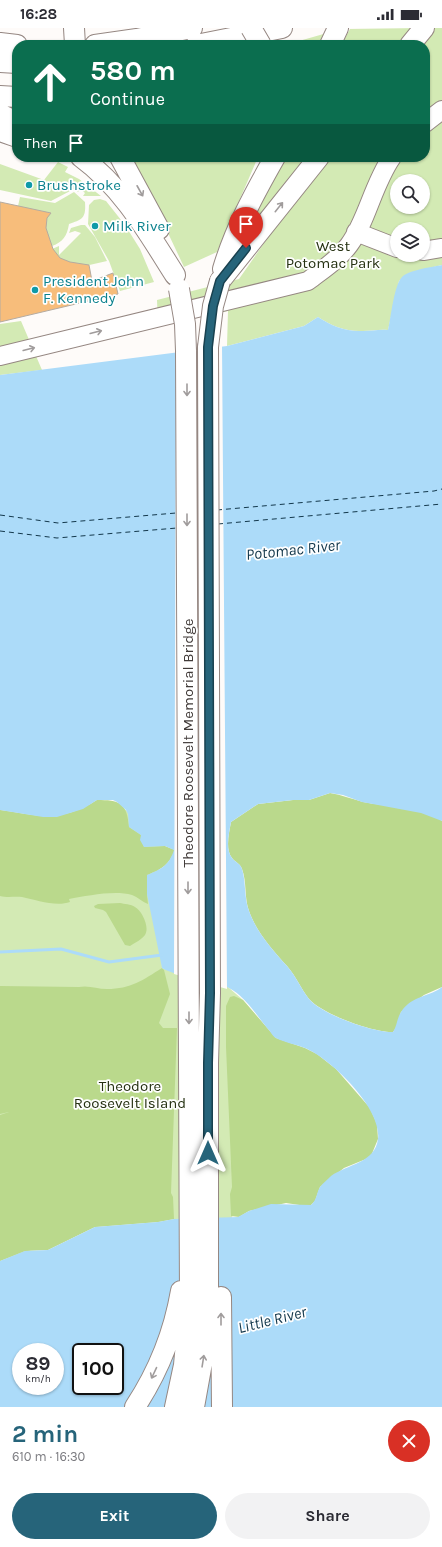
<!DOCTYPE html>
<meta charset="utf-8">
<style>
body{margin:0;font-family:Karla,sans-serif;background:#f2f2f3;color:#2b2b33;height:100vh;display:flex;flex-direction:column;font-size:15px;white-space:nowrap}
*{box-sizing:border-box;margin:0}
p{font-size:13px;color:#7c7c81}
.icon{flex:none;width:22px;height:22px;fill:none;stroke:currentColor;stroke-width:2;stroke-linecap:round;stroke-linejoin:round}
.map{position:relative;height:1379px;overflow:hidden}
.details{display:flex;flex-direction:column;background:#fff;flex:1}
.details>*{flex:none}
.top-card{position:absolute;left:12px;top:12px;width:418px;height:122px;border-radius:16px;box-shadow:0 1px 3px #0004;background:#0b6e4f;color:#fff;overflow:hidden}
.tools{position:absolute;left:390px;top:146px;display:grid;gap:8px}
.tools a{display:grid;place-items:center;width:40px;height:40px;border-radius:50%;background:#fff;box-shadow:0 1px 3px #0004;font-size:20px}
.speed{position:absolute;left:12px;top:1315px;display:flex;gap:8px;font-size:20px;font-weight:700;text-align:center}
.speed>*{display:grid;place-content:center;width:52px;height:52px;border-radius:50%;background:#fff;box-shadow:0 1px 3px #0004;line-height:1}
.speed small{font-size:10px;font-weight:400}
.speed .limit{border:2px solid #111;border-radius:6px;background:#fff;color:#111}
.pin{position:absolute;display:grid;place-items:center;width:34px;height:34px;color:#fff;margin:-41px -17px;border-radius:50% 50% 50% 0;rotate:-45deg;box-shadow:0 0 4px #0007}
.pin .icon{rotate:45deg}
.me{position:absolute;width:44px;margin:-22px;rotate:0deg;stroke-linejoin:round;filter:drop-shadow(0 0 3px #0008)}
.turn{display:flex;align-items:center;gap:14px;height:84px;padding:0 12px;font-size:18px}
.turn .icon{width:52px;height:52px;stroke-width:2.5}
.turn b{display:block;font-size:28px;line-height:34px}
.then{display:flex;align-items:center;height:38px;padding:0 12px;background:#0003;gap:8px;font-size:15px}
.round{display:grid;place-items:center;flex:none;width:42px;height:42px;border-radius:21px;background:#f2f2f3}
.overview{display:flex;align-items:center;justify-content:space-between;height:68px;padding:0 12px}
h1{font-size:24px;font-weight:700;line-height:30px;color:#26647a}
.button{display:flex;gap:8px;margin-top:auto;padding:8px 12px}
.button a{flex:1;height:46px;border-radius:24px;background:#26647a;color:#fff;font-size:16px;font-weight:700;line-height:46px;text-align:center}
.button a+a{background:#f2f2f3;color:#2b2b33}
.status{display:flex;justify-content:space-between;align-items:center;height:28px;padding:0 20px;background:#fff;direction:ltr}
.status svg{height:11px;fill:currentColor}
.map>svg:first-child{display:block}
</style>
<div class="status"><b>16:28</b><svg viewBox="0 0 49 12"><path d="M0 12V9h3v3zM5 12V6h3v6zM10 12V3h3v9zM15 12V0h3v12zM26 1h20v11H26zM47 4h2v5h-2z"/></svg></div>
<div class="map">
<svg width="442" height="1379" viewBox="0 0 442 1379">
<rect width="100%" height="100%" fill="#fefbf9"/>
<path fill="#d3eab4" fill-rule="evenodd" d="M421,0L407,17H341L350,1Z
M430,0H442V237L409,245L399,253L388,302C379,301 372,303 363,303C346,304 332,298 318,289L304,298L227,318L228,283L158,298L157,272L239,251L313,145L326,129H425V17H417ZM397,153H423V179H397ZM397,201H423V227H397Z
M327,5L321,17H285Z
M130,129H258L217,224L184,239L152,171Z
M284,129H315L250,211L258,180Z
M58,134L68,139L65,144L79,151L101,168H83L85,165L80,161L78,164L74,161L51,173L0,162V136L44,152Z
M74,164L85,174C86,190 83,191 69,196C67,208 63,214 52,218L0,205L18,178L20,169L55,175Z
M94,172L100,171L106,173L125,197L140,221L154,254L120,263L109,233L88,196L89,177Z
M81,197H85L95,209L107,233L41,248L43,225L59,218V227L81,205L75,203L69,205L71,200Z
M21,293L42,342L0,347V296Z
M97,772L126,782L165,818L159,842L162,940L228,959L243,972L266,999L232,1190L174,1191L158,1194L95,1199L0,1233V782C39,788 61,795 97,772Z"/>
<path fill="#bad98c" d="M330,765C342,767 352,771 363,774C388,779 420,778 442,793V959L424,967L401,984L397,999L393,1004C374,1005 322,986 309,971C301,961 296,948 287,938C272,921 257,905 249,883C244,870 247,854 242,841C240,835 236,835 232,830C225,821 229,805 231,794L258,776L293,772H309Z
M97,772C119,772 127,774 129,799L141,807L144,819L165,818L175,822C169,837 162,841 147,847V866L148,876C142,874 138,869 132,867C114,862 87,868 69,871L70,874C56,879 36,872 22,869C15,868 8,870 0,868V782C39,788 61,795 97,772Z
M120,875C124,876 131,876 135,879C142,883 150,899 145,907C142,911 135,915 130,918L125,917L106,884L103,882L95,880L94,878L98,876Z
M162,940L164,942L170,966L159,995L163,1000H177L171,1165L173,1169L174,1191L158,1194L95,1199L48,1222L25,1223L0,1233V1087L9,1084L0,1086V958L79,959C89,957 97,961 107,961C131,961 143,952 162,940Z
M234,968L243,972L276,1010L305,1020L317,1026L336,1041L370,1080L377,1096L378,1111L371,1128L366,1131L344,1140L320,1159L315,1173L311,1177L306,1178L286,1175L249,1183L239,1189L231,1188L230,1166L232,1159L226,1019V978L230,969Z"/>
<path fill="#acdbf9" fill-rule="evenodd" d="M442,237V793L421,785L362,774L343,767L330,765L309,772H293L258,776L231,794C229,805 225,821 232,830C236,835 240,835 242,841C246,853 244,870 249,883C257,905 272,921 287,938C296,948 301,961 309,971C321,986 374,1005 393,1004C397,998 397,990 401,984C412,967 430,969 442,959V1379H0V1233L25,1223L48,1222L95,1199L158,1194L174,1191L238,1189L249,1183L271,1176L311,1177C317,1172 316,1166 320,1159C323,1155 328,1151 331,1148C348,1136 375,1135 378,1111C382,1080 331,1031 305,1020C296,1016 285,1015 276,1010C273,1009 271,1004 268,1001C257,988 245,968 229,960C210,949 181,951 162,940L147,866V847C162,841 169,837 174,822L165,818L144,819L140,812L141,807L129,799L128,786L126,782L117,774L113,772H97L83,781L57,789H43L0,782V347L227,318L304,298L318,289C332,298 346,304 363,303C372,303 379,301 388,302C391,290 394,255 403,248C410,242 432,239 442,237ZM21,1324H55V1358H21ZM81,1324H115V1358H81Z"/>
<path fill="#fefbf9" d="M222,317L227,961L174,946L176,329V324L208,321Z"/>
<g fill="none" stroke-linecap="round" stroke-linejoin="round">
<path stroke="#acdbf9" stroke-width="3" d="M0,924L61,921L109,934L162,927"/>
<path stroke="#13384c" stroke-width="1" stroke-dasharray="5 4" stroke-linecap="butt" d="M217,482L434,463L442,461
M0,487L58,495L176,485
M218,496L442,476
M0,503L57,510L177,500"/>
</g>
<path fill="#f7bd7b" stroke="#b4aba1" d="M0,174L51,185L47,190L46,200L53,221L60,230L70,234L89,237L92,253L113,245L118,266L0,294Z"/>
<g fill="none" stroke-linecap="round" stroke-linejoin="round">
<g stroke="#958782" stroke-width="20">
<path id="major" d="M425,95L442,82
M356,204L397,220
M423,223L442,220
M0,328L308,253C322,242 338,232 349,217C367,193 373,156 392,129"/>
</g>
<g stroke="#958782" stroke-width="22">
<path id="highway" d="M74,0L75,17
M0,15L17,17
M95,17L137,11L192,0
M196,17L282,0
M330,17L338,0
M410,17L424,0
M0,34L17,35
M0,68L17,69
M0,86L17,94
M0,103L17,109
M81,129C123,160 147,203 175,247
M120,129L159,201
M223,241C235,201 254,166 275,129
M220,253L319,129
M221,1269L222,1379
M135,1379C158,1344 174,1304 181,1263
M175,1379L184,1337L190,1272L186,323
M194,1379L205,1318L208,1282V1035L210,965L208,319"/>
</g>
<use href="#major" stroke="#fff" stroke-width="18"/>
<use href="#highway" stroke="#fff" stroke-width="20"/>
<g stroke="#958782" stroke-width="22" stroke-linecap="butt">
<path id="highway-bridge" d="M251,0L261,17
M179,261L185,296L186,323
M208,319L213,278L220,253"/>
</g>
<use href="#highway-bridge" stroke="#fff" stroke-width="20"/>
</g>
<defs><path id="oneway-shaft" d="M-6 0H5M1.5-3L5.5 0L1.5 3" fill="none" stroke-width="1.6" stroke-linecap="round" stroke-linejoin="round"/></defs>
<g stroke="#a09c9c">
<use href="#oneway-shaft" transform="translate(140 163) rotate(61)"/>
<use href="#oneway-shaft" transform="translate(279 179) rotate(-51)"/>
<use href="#oneway-shaft" transform="translate(96 304) rotate(-14)"/>
<use href="#oneway-shaft" transform="translate(29 321) rotate(-14)"/>
<use href="#oneway-shaft" transform="translate(187 362) rotate(90)"/>
<use href="#oneway-shaft" transform="translate(187 492) rotate(90)"/>
<use href="#oneway-shaft" transform="translate(188 860) rotate(90)"/>
<use href="#oneway-shaft" transform="translate(189 990) rotate(90)"/>
<use href="#oneway-shaft" transform="translate(221 1291) rotate(-90)"/>
<use href="#oneway-shaft" transform="translate(203 1333) rotate(-81)"/>
<use href="#oneway-shaft" transform="translate(154 1345) rotate(115)"/>
</g>
<g fill="none" stroke-linecap="round" stroke-linejoin="round">
<g stroke="#19414f" stroke-width="10">
<path id="route" d="M208,1125V1035L210,965L208,319L213,278L220,253L246,220"/>
</g>
<use href="#route" stroke="#26647a" stroke-width="7"/>
</g>
<g fill="#0f9aa8" stroke="#fff" stroke-width="1.5">
<circle cx="29" cy="157" r="4"/>
<circle cx="95" cy="198" r="4"/>
<circle cx="35" cy="262" r="4"/>
</g>
<g text-anchor="middle" stroke-width="3.5" stroke-linejoin="round" paint-order="stroke">
<g font-size="15" fill="#0d838f" stroke="#fff" text-anchor="start">
<text x="37" y="162">Brushstroke</text>
<text x="103" y="203">Milk River</text>
<text x="43" y="258">President John<tspan x="43" dy="17">F. Kennedy</tspan></text>
</g>
<g font-size="15" fill="#253111" stroke="#fff">
<text x="333" y="223">West<tspan x="333" dy="17">Potomac Park</tspan></text>
<text x="130" y="1063">Theodore<tspan x="130" dy="17">Roosevelt Island</tspan></text>
</g>
<g font-size="15" fill="#403a38" stroke="#fff">
<text transform="translate(188 715) rotate(-90)" y="5">Theodore Roosevelt Memorial Bridge</text>
</g>
<g font-size="16" font-style="italic" fill="#13384c" stroke="#fff">
<text transform="translate(293 521) rotate(-6)" y="6">Potomac River</text>
<text transform="translate(272 1291) rotate(-14)" y="6">Little River</text>
</g>
</g>
</svg>
<div class="tools">
<a><svg class="icon" aria-label="search" viewBox="0 0 24 24"><circle cx="10" cy="10" r="6"/><path d="M15 15l6 6"/></svg></a>
<a><svg class="icon" aria-label="layers" viewBox="0 0 24 24"><path d="M12 4l9 5-9 5-9-5zM3 14l9 5 9-5"/></svg></a>
</div>
<div class="speed"><div>89<small>km/h</small></div><div class="limit">100</div></div>
<div class="pin" style="left:246px;top:220px;background:#d93025"><svg class="icon" aria-label="arrive" viewBox="0 0 24 24"><path d="M6 21V4h12l-3 4 3 4H6"/></svg></div>
<svg class="me" style="left:208px;top:1125px" viewBox="-20 -20 40 40"><path d="M0-17L14 15 0 8-14 15z" fill="#26647a" stroke="#fff" stroke-width="4"/></svg>
<div class="top-card">
<div class="turn"><svg class="icon" aria-label="ahead" viewBox="0 0 24 24"><path d="M12 20V5M6 11l6-6 6 6"/></svg><div><b>580 m</b>Continue</div></div>
<div class="then">Then<svg class="icon" aria-label="arrive" viewBox="0 0 24 24"><path d="M6 21V4h12l-3 4 3 4H6"/></svg></div>
</div>
</div>
<section class="details">
<div class="overview"><div><h1>2 min</h1><p>610 m · 16:30</p></div><a class="round" style="background:#d93025;color:#fff"><svg class="icon" aria-label="close" viewBox="0 0 24 24"><path d="M6 6l12 12M18 6L6 18"/></svg></a></div>
<div class="button"><a>Exit</a><a>Share</a></div>
</section>
